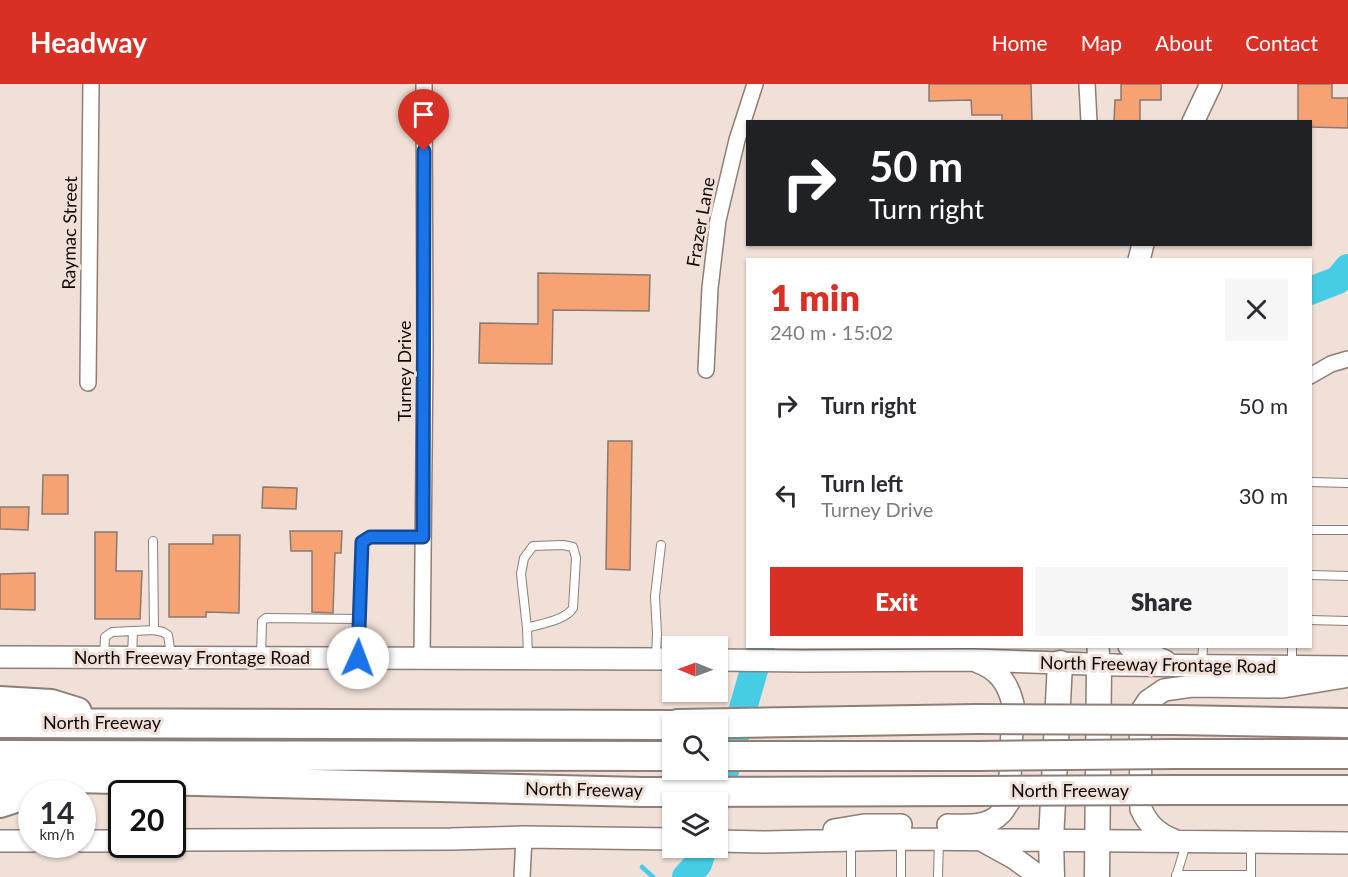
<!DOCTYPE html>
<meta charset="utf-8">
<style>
body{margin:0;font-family:Lato,sans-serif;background:#f7f7f7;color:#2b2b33;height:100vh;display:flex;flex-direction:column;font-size:22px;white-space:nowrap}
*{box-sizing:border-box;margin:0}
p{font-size:20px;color:#7c7c81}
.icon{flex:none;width:33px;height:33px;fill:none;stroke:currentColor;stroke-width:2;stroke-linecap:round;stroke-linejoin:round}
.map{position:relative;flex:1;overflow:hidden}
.side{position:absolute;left:746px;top:174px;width:566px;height:390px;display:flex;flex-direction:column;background:#fff;border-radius:0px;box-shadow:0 2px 4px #0004}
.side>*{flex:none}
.guide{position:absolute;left:746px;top:36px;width:566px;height:126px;border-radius:0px;box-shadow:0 2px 4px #0004;background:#202124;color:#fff;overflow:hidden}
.needle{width:39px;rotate:271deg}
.fabs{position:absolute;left:662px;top:552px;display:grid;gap:12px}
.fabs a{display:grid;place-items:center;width:66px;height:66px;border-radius:0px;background:#fff;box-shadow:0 2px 4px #0004;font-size:30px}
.speed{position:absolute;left:18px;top:696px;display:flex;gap:12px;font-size:30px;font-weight:700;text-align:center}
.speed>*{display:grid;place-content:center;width:78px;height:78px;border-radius:50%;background:#fff;box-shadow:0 2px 4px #0004;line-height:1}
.speed small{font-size:15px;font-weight:400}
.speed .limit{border:3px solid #111;border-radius:9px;background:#fff;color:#111}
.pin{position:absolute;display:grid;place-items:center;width:51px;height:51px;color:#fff;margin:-62px -26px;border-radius:50% 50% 50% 0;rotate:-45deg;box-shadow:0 0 6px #0007}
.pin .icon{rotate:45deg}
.me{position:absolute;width:66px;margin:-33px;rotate:2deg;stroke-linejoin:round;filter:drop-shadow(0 0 4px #0008)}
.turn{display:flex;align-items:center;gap:21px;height:126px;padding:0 24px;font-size:27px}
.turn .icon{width:78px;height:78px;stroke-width:2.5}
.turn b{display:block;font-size:42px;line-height:51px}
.round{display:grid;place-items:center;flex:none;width:63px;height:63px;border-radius:0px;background:#f7f7f7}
.head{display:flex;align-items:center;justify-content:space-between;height:102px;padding:0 24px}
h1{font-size:36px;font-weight:800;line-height:45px;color:#d93025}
.button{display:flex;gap:12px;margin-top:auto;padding:12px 24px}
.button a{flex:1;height:69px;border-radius:0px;background:#d93025;color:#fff;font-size:24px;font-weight:800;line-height:69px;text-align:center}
.button a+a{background:#f7f7f7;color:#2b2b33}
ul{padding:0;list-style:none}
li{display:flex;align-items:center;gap:18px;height:90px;padding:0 24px}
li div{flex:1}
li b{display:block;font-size:22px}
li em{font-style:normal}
header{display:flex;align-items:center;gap:36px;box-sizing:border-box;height:84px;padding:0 30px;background:#d93025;color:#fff}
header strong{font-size:28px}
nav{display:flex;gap:33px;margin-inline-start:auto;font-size:21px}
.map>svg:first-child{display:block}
</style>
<header>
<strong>Headway</strong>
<nav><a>Home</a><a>Map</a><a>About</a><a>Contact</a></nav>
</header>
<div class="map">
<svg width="1348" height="793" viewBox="0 0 1348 793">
<rect width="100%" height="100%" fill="#f0e0d7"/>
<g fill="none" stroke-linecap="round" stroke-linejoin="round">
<path stroke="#46cde5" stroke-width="4.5" d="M642,783L653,793"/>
<path stroke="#46cde5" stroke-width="28" d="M1310,207L1338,196L1348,184
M716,718L761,562
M686,793L698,780L703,764"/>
</g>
<path fill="#f7a273" stroke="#887a72" stroke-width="1.5" d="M929,0H1031L1032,38H1002V31H972L971,16L929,17Z
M1121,0H1161V16H1140V38H1114L1115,16H1121Z
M1298,0H1332V14H1348V44L1310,43V38H1298Z
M538,189L650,191L649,227L553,226L552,280L479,279L480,239L538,240Z
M608,357H632L630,486L606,485Z
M43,391H68V430H42Z
M263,403L297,404L296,425L262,424Z
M0,423H29L28,446L0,445Z
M290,447H342L341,469H335L333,529L312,528V467H291Z
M95,448H117L116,487H142L140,535H95Z
M213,451H240L239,529L206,528V533H169V460H213Z
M35,489V526L0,525V490Z"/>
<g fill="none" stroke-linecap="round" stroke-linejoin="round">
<g stroke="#8d7e77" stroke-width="10">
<path id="service" d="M1310,398L1348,399
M1310,446H1348
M153,457L154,546
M1310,491L1348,492
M1310,536L1348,537
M527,544C540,540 566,536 573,524L576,474L573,463L563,461L533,462L524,474L521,490L527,544L528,573
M104,572L105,553L112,548L154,546L163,548L168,551L171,571
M132,573L133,547
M261,573L262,537L266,534L359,535
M358,573L362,458L370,453H423
M656,573L657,550L655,512L661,461
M1202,581L1203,562
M1292,581V562
M1251,759V793
M1176,791H1251
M851,793V759
M901,793V756
M938,793L939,756
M1176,793L1186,760"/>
</g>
<g stroke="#8d7e77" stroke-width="18">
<path id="minor" d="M1087,0L1089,38
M706,286L710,204L718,136L737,56L755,0
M1310,292L1331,280L1348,275
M88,299L91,0
M422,575L425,268L424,0
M522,793L524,753"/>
</g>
<g stroke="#8d7e77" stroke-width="24">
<path id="secondary" d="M1193,38L1211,0
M1139,176L1143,160
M1098,562L1099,581
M1129,562L1165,577
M0,573L672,575
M717,576L803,577L973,576L1117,581L1348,583
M948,741C965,741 987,744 1000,730C1004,727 1006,721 1009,718L1013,620C1008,599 998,585 978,578
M834,746L864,741H901
M172,756L451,755L524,753L672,755
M1174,756C1158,750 1148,741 1141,725L1140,629L1148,617L1164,606L1192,602L1283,603L1344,593
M0,757H32
M82,757H122
M717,757L766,758L901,755L1348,759
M983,757L1014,774L1040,793"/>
</g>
<g stroke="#8d7e77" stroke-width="27">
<path id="primary" d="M1052,793L1051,756L1060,579
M1097,793L1099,581"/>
</g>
<g stroke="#8d7e77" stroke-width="32">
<path id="motorway" d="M0,617L51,620L77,628
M1176,636L1348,639
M0,639L672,641
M678,640L977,635
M1175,670H1348
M0,671L672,672
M717,672H977
M0,695L75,694L642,708L976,707
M1175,706H1348
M0,719L52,702"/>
</g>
<use href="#service" stroke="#fff" stroke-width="8"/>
<use href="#minor" stroke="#fff" stroke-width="15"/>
<use href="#secondary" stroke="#fff" stroke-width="21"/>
<use href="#primary" stroke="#fff" stroke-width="24"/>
<use href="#motorway" stroke="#fff" stroke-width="28"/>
<g stroke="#8d7e77" stroke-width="32" stroke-linecap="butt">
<path id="motorway-bridge" d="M977,635L1176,636
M977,672L1175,670
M976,707L1175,706"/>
</g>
<use href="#motorway-bridge" stroke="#fff" stroke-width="28"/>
</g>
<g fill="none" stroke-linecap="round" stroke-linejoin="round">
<g stroke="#114b97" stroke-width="15">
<path id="route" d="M358,574L362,458L370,453H423L424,67"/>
</g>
<use href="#route" stroke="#1a73e8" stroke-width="10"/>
</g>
<g text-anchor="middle" stroke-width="6" stroke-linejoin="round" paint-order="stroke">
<g font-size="18" fill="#0f0a08" stroke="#f0e0d7">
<text transform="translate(701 138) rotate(-80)" y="6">Frazer Lane</text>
<text transform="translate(70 149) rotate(-89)" y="6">Raymac Street</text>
<text transform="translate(405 287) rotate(-90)" y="6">Turney Drive</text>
<text x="192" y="580">North Freeway Frontage Road</text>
<text transform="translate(1158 581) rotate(1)" y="6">North Freeway Frontage Road</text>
<text x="102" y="645">North Freeway</text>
<text transform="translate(584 706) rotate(1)" y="6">North Freeway</text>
<text x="1070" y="713">North Freeway</text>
</g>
</g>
</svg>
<div class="fabs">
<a><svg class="needle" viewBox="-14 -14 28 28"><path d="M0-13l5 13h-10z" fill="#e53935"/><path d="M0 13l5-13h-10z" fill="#7c7c81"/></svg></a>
<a><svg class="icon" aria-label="search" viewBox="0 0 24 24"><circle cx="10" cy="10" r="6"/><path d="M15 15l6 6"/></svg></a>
<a><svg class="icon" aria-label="layers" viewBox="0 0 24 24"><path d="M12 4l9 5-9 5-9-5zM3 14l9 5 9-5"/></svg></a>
</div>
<div class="speed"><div>14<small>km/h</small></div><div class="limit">20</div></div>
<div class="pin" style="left:424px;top:67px;background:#d93025"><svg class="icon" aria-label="arrive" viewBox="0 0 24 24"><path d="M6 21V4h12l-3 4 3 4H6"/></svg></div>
<svg class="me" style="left:358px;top:574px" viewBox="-20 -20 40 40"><circle r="19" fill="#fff"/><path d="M0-13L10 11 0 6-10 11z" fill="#1a73e8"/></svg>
<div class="guide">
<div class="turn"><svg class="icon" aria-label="right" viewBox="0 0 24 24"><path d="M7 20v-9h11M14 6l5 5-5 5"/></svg><div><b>50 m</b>Turn right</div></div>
</div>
<section class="side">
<div class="head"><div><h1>1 min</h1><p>240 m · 15:02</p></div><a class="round"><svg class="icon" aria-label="close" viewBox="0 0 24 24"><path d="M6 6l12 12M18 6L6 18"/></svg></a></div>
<ul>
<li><svg class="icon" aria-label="right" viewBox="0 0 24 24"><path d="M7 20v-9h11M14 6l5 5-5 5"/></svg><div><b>Turn right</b></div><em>50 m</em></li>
<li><svg class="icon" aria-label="left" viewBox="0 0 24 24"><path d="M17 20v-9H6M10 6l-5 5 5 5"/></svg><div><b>Turn left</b><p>Turney Drive</p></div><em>30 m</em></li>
</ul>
<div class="button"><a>Exit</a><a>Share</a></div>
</section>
</div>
